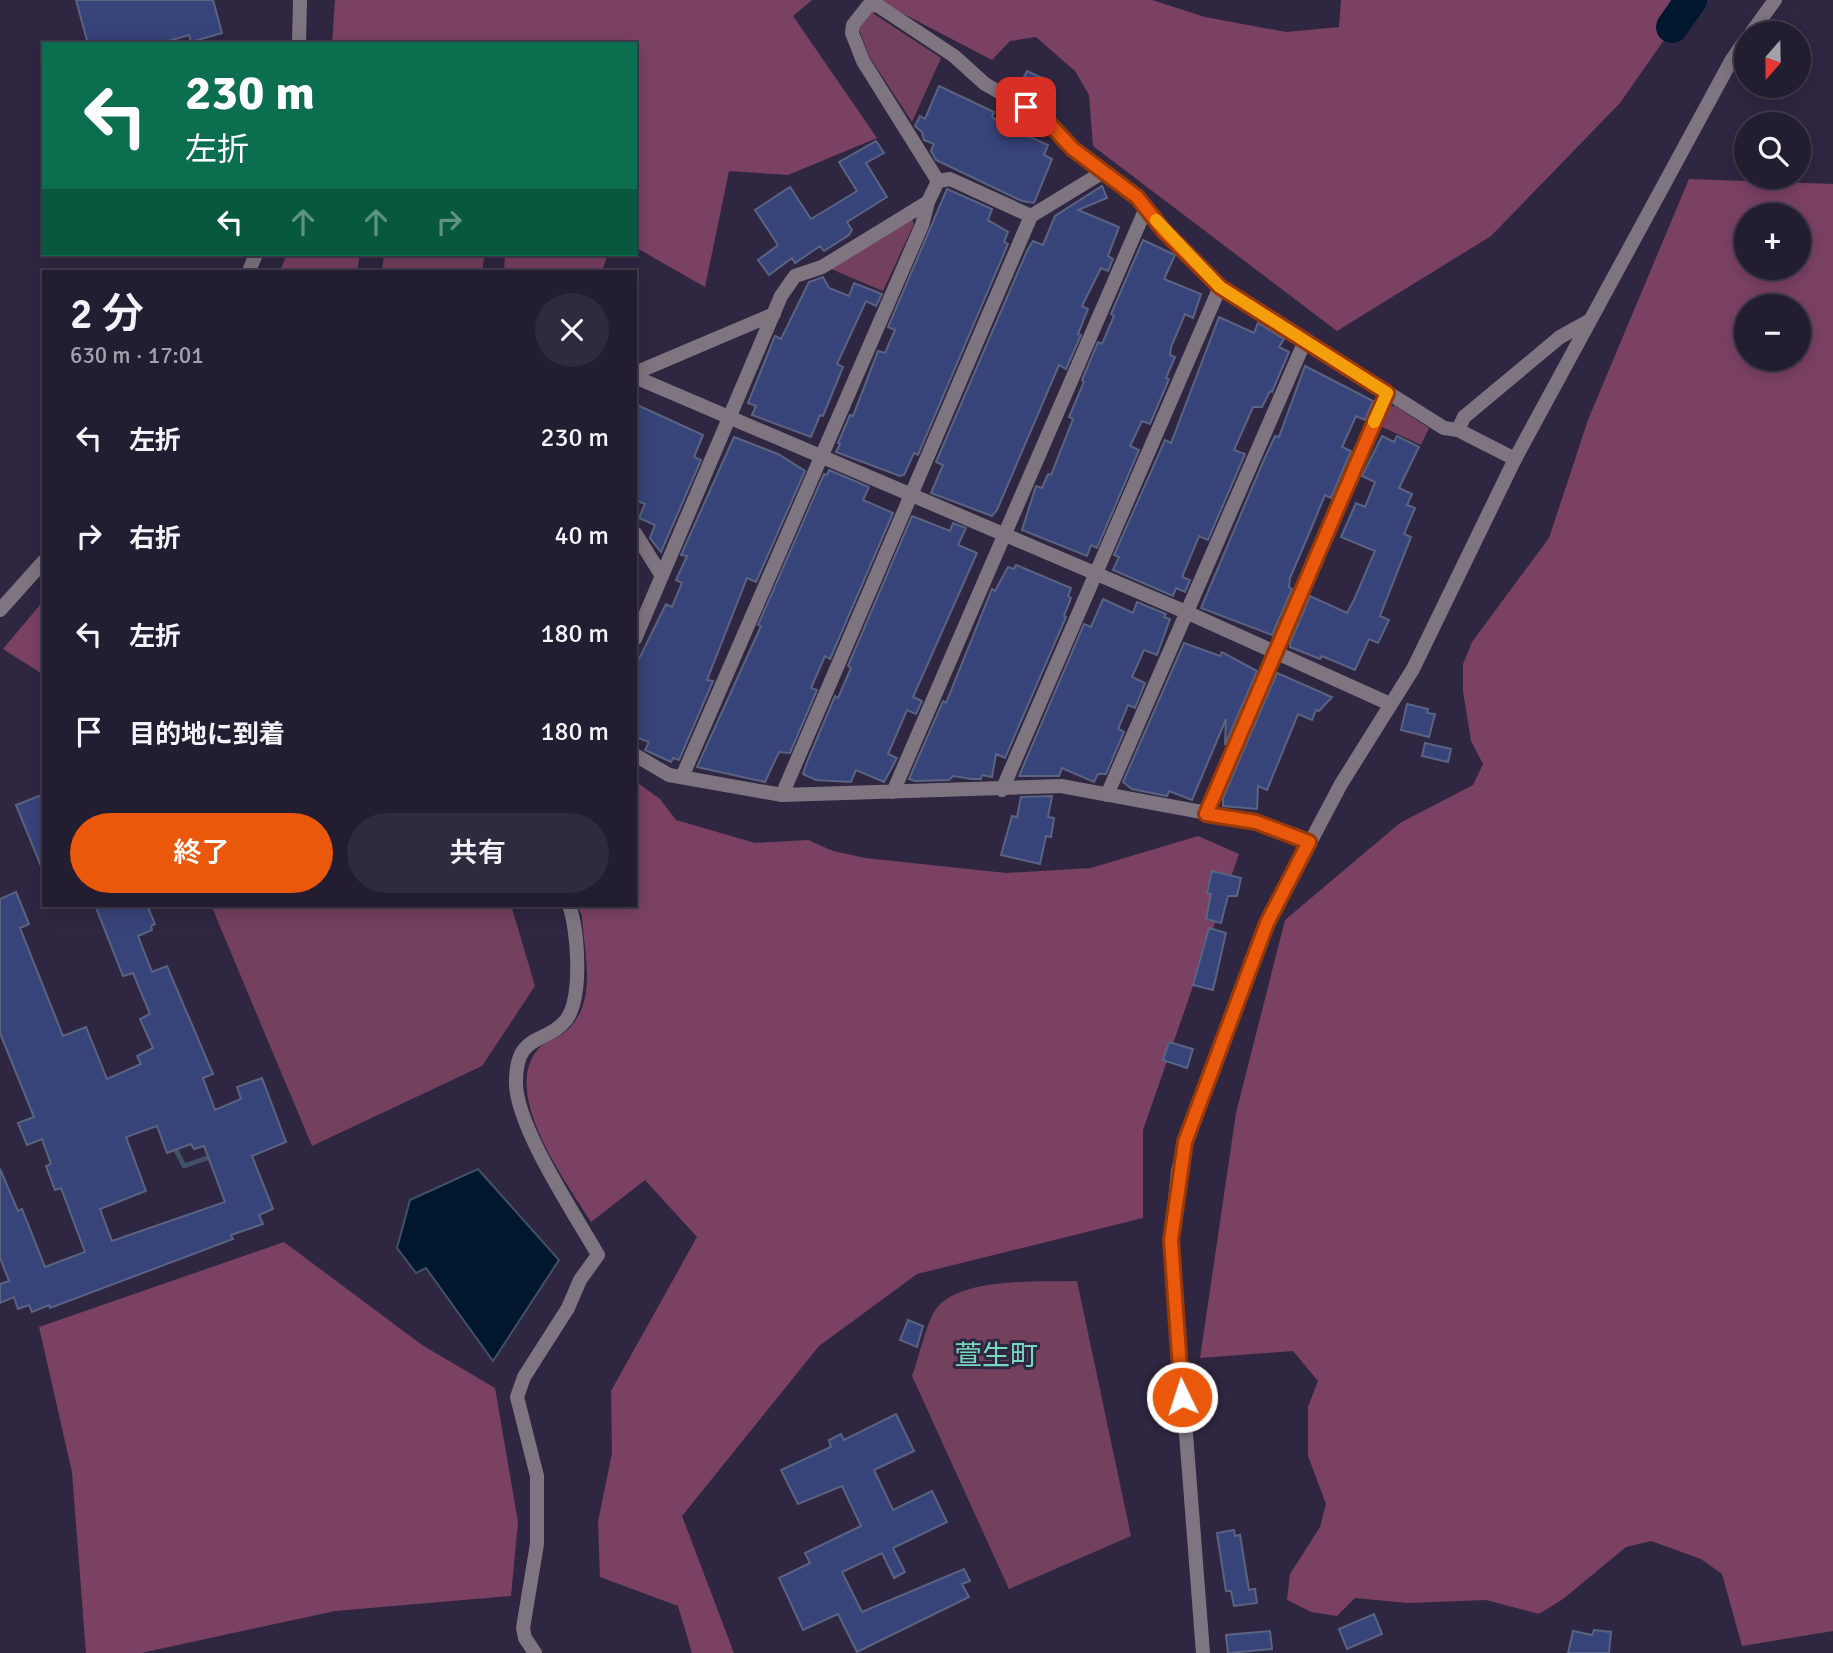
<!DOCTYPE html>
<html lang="ja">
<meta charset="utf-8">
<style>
body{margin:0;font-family:Signika,"Noto Sans JP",sans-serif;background:#2f2a3e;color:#f1f3f6;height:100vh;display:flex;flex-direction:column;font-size:26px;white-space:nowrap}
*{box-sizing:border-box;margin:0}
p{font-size:23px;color:#a3a2ac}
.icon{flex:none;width:38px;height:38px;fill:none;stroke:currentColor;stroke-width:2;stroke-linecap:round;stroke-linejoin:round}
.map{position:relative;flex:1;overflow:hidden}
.panel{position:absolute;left:42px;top:270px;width:595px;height:637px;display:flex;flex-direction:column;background:#231d32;border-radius:0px;box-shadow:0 4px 18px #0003,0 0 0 2px #403b4d}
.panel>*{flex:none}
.guide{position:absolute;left:42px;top:42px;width:595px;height:214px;border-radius:0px;box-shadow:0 4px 18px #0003,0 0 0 2px #403b4d;background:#0b6e4f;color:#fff;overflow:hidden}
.needle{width:46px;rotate:200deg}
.fabs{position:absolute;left:1734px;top:21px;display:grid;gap:14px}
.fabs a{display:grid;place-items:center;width:77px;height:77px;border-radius:50%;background:#231d32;box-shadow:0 4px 18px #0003,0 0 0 2px #403b4d;font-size:35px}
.pin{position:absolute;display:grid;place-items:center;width:60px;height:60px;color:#fff;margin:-30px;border-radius:14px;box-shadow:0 4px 10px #0006}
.me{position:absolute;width:77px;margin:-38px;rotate:356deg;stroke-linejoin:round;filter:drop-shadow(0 0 5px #0008)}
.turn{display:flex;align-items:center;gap:24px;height:147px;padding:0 28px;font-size:32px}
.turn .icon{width:91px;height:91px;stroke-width:2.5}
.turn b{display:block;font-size:49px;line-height:60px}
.lanes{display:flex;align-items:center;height:66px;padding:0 28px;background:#0003;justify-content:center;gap:35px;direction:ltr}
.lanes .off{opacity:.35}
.round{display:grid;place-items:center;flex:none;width:74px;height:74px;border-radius:37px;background:#2f2a3e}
.summary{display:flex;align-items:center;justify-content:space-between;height:119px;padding:0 28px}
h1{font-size:42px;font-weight:600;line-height:52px}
.cta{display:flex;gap:14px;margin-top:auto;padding:14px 28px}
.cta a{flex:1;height:80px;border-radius:42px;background:#ea580c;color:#fff;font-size:28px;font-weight:600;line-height:80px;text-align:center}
.cta a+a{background:#2f2a3e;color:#f1f3f6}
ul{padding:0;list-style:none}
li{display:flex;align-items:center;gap:21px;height:98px;padding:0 28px}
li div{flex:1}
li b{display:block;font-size:26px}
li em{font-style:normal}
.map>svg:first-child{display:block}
</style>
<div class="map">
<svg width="1833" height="1653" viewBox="0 0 1833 1653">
<rect width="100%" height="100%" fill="#2f2742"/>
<path fill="#73415e" d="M871,12L941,58L912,122L869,56L859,29Z
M911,218L914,224L883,291L831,269Z
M384,254H485L482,271H382Z
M1390,406H1395L1429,428L1421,445L1380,426Z
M211,905H511L535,986L482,1066L312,1146Z
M1077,1281L1131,1536L1009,1589L912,1376C919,1358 926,1323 936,1309C959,1277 1042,1282 1077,1281Z"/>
<path fill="#7b4163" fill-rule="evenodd" d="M335,0H812L793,16L877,138L788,175L729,171L705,287L635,247V44H332Z
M877,0H1152L1205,17L1286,32L1339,27L1341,0H1692L1620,103L1491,236L1337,331L1093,146L1089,95L1075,71L1036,37L1010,41L992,60Z
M1689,179L1833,184V1631L1742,1646L1722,1574L1701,1559L1651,1541L1626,1547L1563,1599L1539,1614L1486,1600L1408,1603L1355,1598L1337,1616L1311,1612L1287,1600L1290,1574L1320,1527L1326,1504L1308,1456V1407L1318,1381L1293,1351L1200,1358L1236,1113L1285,920L1400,823L1473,785L1483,764L1471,741L1463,691V664L1472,642L1549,538L1588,420ZM1799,215V268H1746V215ZM1799,306V359H1746V306Z
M287,254H360L357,271H280Z
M505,254H608L602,271H504Z
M44,600V675L3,649Z
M635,781L660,799L676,820L755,843L808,840L833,851L865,858L1006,873L1091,868L1198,836L1239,854L1143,1130V1218L917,1274L819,1346L682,1516L734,1653H692L678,1606L600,1577L598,1522L612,1453L611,1391L697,1237L645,1180L591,1222C567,1183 504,1099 535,1053C543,1041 555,1040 565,1032C599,1004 584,953 582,916L577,905H635Z
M284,1242L422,1345L495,1388L518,1522L511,1596L335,1611L141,1653H86L72,1472L39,1327Z"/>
<path fill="#00172d" stroke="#425166" stroke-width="2" d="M478,1169L559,1260L493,1361L426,1268L416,1273L397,1248L410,1200Z"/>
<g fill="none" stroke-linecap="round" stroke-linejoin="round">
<path stroke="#425166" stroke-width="5" d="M174,1146L184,1166L213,1156"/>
<path stroke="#00172d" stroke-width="32" d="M1672,27L1691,0"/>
</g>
<path fill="#37447a" stroke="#5a6381" stroke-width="2" fill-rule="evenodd" d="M76,0H213L222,33L191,42L189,35L158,44H88Z
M1027,71L1051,82L1043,100L1036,97L1034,100L1017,91Z
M939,86L994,112L992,117L1006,126L1048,145L1044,155L1052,159L1034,203L1022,201L936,160L931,151L934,144L924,140L922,132L915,126L920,116L925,119Z
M876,141L884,153L866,163L887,197L847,222L852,230L849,235L824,251L820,246L795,263L792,258L769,275L758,260L778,245L755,210L790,187L811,219L857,191L839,162Z
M1102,186L1107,198L1078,210L1119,227L1108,256L1113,259L1108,271L1101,268L1082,306L1088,309L1078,334L1081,335L1066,369L1059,365L997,510L992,516L931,493L943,465L936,462L1027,251L1033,241L1043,245L1055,216Z
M947,189L992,209L988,220L1008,232L1004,242L1008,244L918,455L914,453L904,475L900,476L836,452L840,444L838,443L850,415L853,416L878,351L885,353L895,330L888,327Z
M1143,240L1175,255L1164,279L1201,294L1193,318L1185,314L1171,347L1170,355L1175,357L1166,378L1169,379L1150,424L1142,421L1130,446L1139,450L1097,548L1091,545L1087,556L1022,530L1036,486L1042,488L1048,474L1051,475L1073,419L1069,417L1084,382L1082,380L1098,342L1102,344L1114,316L1111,314Z
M823,277L829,288L849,296L854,283L882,294L876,306L866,301L837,364L843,367L823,416L820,415L811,437L752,415L756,406L748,403L775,336L781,339L809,282Z
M1219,317L1254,333L1258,323L1284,339L1279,347L1289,352L1272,392L1270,391L1262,407H1253L1234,450L1245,454L1208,540L1199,536L1182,577L1190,580L1185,592L1176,588L1173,596L1113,570L1119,557L1114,555L1165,440L1171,443Z
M1305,366L1373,401L1365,420L1356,416L1342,447L1351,451L1331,498L1325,495L1308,536L1290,578L1289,587L1292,589L1272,635L1201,608L1263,462L1275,436L1279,437Z
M635,404L703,435L694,457L701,460L661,552L650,538L655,525L639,518L645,504L635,500Z
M1382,436L1394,442L1397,436L1419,447L1399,488L1412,494L1407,505L1415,508L1404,534L1411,537L1380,616L1389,620L1378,643L1369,639L1355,670L1322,656L1320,659L1290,647V643L1310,596L1347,613L1354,600L1375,551L1341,537L1356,503L1365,507L1375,482L1362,476Z
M734,437L778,454L805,471L756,582L747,578L707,680L713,681L679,760L673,758L671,762L645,750L649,742L635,737V667L666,604L672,607L682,583L676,580L687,556L681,555Z
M829,470L869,487L863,500L893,513L830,659L825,656L811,688L817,690L790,753L779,752L765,782L697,767L761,626L758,625L824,474L827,475Z
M912,516L950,531L953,523L966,528L958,545L977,553L913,697L922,701L916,714L907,710L888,754L897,758L884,782L856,770L851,782L816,780L803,774L807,762L835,696L838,698L851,668L848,666Z
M1016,565L1071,588L1068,596L1071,598L1064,616L1066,617L1005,758L996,754L992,777L982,775L981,779H971L953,776L949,780L915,781L909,779L943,701L946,703L992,589L995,591L1008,567L1014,569Z
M1103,599L1133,613L1137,602L1166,614L1164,617L1170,619L1157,655L1144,650L1132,677L1145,683L1135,708L1128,705L1118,729L1124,732L1106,774H1098L1094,782L1062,768L1059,776H1019L1084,624L1091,627Z
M1184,643L1220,656L1222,652L1257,671L1225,745L1226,719L1192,800L1169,791L1167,796L1132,789L1123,782Z
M1277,673L1332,697L1319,711L1316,710L1312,720L1298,714L1267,790L1258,786L1257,809L1223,806V798Z
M1407,704L1428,709L1427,713L1435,714L1429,737L1401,730Z
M1425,743L1451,749L1448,762L1422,756Z
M44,794V871H43L16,805Z
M1052,796L1048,817L1054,818L1051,837L1046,836L1040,864L1001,855L1012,816L1017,817L1021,797Z
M1212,871L1241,878L1237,896H1228L1221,923L1206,919L1211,894L1207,893Z
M16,892L29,924L20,928L63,1036L86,1027L107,1079L141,1064L137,1056L153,1048L140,1019L150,1014L133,973L123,976L95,905H147L155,924L151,926L152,930L138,936L152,972L167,966L213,1074L203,1078L215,1110L241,1099L237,1087L262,1078L286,1142L252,1156L273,1209L259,1215L263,1224L231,1235L233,1239L50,1308L49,1305L32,1312L29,1305L18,1309L14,1297L0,1303V1284L9,1281L0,1258V1169L18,1211L22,1209L45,1267L85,1252L61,1188L55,1190L46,1166L51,1164L42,1139L27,1145L18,1123L34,1117L0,1033V899ZM157,1126L167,1153L191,1144L194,1149L204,1146L225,1202L112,1241L100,1209L146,1191L126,1137Z
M1209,928L1226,933L1213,990L1193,985Z
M1169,1042L1193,1049L1187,1068L1163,1060Z
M908,1320L923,1326L917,1347L900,1340Z
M896,1414L914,1451L874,1470L893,1510L932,1491L947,1522L893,1548L905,1572L894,1578L882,1553L842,1572L862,1612L964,1569L970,1581L962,1584L969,1597L857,1652L838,1614L803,1630L779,1578L810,1563L805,1553L861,1526L842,1486L798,1504L781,1470L831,1447L829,1440L841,1434L844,1440Z
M1234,1530L1235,1536L1240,1535L1249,1590L1255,1589L1257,1603L1234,1606L1231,1591H1226L1217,1533Z
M1374,1614L1382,1634L1347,1649L1339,1629Z
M1594,1630L1611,1632L1609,1653H1568L1573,1631L1592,1635Z
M1270,1631L1272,1649L1228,1653L1226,1635Z"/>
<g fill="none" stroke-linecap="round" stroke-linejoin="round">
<path stroke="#7f7581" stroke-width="14" d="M938,181L863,61L852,33L853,25L868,6L877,5L954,56L985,84L1043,117L1073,149L1137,197L1164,231L1220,287L1444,428L1458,430L1515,459
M938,181L950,179L1031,216L1103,172
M635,373L774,314
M635,377L1186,612L1390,704
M1458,430L1464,417L1560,337L1589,321
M635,533L662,576
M635,639L781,296L795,276L822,267L928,202L938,181
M635,755L669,775L782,795L1061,786L1256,822L1309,842
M682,777L922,225L928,202
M1002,790L1220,287
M893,792L1146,208
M782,795L1031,216
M1107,795L1305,341
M1206,814L1387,393
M535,1653L525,1638L523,1628L537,1544V1476L517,1397L524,1377L568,1308L580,1280L598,1255C576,1216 515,1125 516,1082C516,1031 546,1045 566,1020C583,998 578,930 569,905"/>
<path stroke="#7f7581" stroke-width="14" d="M1751,33L1775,0
M299,44L300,0
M249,271L256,254
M0,610L44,561
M1203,1653L1171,1240L1178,1171L1190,1127L1267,924L1341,784L1413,669L1515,459L1731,61L1746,39"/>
</g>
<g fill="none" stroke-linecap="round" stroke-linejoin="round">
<g stroke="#983908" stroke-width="18">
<path id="route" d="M1026,107L1043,117L1073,149L1137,197L1164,231L1220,287L1387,393L1206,814L1256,822L1309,842L1267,923L1185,1142L1171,1240L1182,1397"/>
</g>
<use href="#route" stroke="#ea580c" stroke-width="12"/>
<path stroke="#f59e0b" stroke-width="12" d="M1156,220L1220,287L1387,393L1374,422"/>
</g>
<g text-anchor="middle" stroke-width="6" stroke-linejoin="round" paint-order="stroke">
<g font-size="28" fill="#78d8bd" stroke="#2f2742">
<text x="996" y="1365">萱生町</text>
</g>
</g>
</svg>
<div class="fabs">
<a><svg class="needle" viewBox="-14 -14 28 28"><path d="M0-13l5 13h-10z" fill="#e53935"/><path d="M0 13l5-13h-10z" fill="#a3a2ac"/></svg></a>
<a><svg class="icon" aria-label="search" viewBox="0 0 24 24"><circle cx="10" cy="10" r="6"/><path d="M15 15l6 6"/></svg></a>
<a>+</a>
<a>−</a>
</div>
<div class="pin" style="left:1026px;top:107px;background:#d93025"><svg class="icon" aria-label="arrive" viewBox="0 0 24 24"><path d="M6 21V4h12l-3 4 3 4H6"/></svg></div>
<svg class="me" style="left:1182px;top:1397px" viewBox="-20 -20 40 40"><circle r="17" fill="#ea580c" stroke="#fff" stroke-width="3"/><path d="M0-11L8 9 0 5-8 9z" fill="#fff"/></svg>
<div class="guide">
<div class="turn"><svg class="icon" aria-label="left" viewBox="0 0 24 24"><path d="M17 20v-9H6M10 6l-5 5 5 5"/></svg><div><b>230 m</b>左折</div></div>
<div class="lanes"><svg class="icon" aria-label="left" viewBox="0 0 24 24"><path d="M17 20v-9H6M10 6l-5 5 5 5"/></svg><svg class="icon off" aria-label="ahead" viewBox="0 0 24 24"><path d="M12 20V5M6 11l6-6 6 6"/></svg><svg class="icon off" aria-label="ahead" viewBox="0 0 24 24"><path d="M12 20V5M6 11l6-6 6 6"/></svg><svg class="icon off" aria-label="right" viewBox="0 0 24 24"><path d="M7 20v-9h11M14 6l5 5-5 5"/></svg></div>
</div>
<section class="panel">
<div class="summary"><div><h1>2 分</h1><p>630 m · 17:01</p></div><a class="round"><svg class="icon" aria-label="close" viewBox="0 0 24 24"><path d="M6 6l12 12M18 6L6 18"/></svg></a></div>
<ul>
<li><svg class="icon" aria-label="left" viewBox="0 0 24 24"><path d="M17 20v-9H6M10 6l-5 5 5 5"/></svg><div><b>左折</b></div><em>230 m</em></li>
<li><svg class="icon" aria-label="right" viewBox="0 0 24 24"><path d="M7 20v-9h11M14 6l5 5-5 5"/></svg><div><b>右折</b></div><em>40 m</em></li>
<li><svg class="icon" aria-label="left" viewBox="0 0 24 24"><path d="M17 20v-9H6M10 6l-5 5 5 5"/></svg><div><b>左折</b></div><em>180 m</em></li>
<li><svg class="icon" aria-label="arrive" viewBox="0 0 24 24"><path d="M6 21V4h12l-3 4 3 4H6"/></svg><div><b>目的地に到着</b></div><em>180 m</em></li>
</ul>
<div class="cta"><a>終了</a><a>共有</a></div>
</section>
</div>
